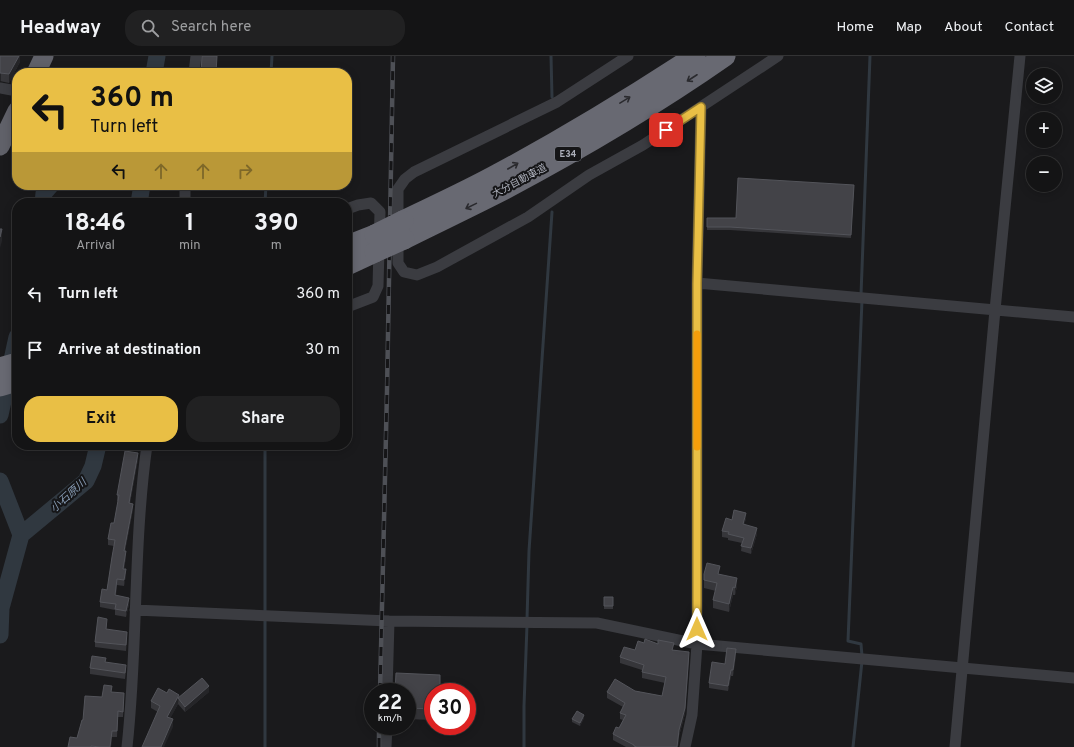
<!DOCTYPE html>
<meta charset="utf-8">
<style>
body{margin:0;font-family:Overpass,"Noto Sans JP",sans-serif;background:#212122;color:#f1f3f6;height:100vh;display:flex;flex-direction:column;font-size:15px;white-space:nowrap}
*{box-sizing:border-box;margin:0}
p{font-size:13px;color:#9d9ea0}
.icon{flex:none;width:22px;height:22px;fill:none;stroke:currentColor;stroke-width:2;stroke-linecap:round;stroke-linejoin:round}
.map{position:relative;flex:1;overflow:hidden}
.sheet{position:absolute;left:12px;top:142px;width:340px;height:252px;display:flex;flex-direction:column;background:#141415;border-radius:16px;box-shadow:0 2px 10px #0003,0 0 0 1px #333334}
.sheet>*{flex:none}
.top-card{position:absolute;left:12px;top:12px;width:340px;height:122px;border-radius:16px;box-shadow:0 2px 10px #0003,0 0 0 1px #333334;background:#e9bf45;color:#111;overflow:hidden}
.fabs{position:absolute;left:1026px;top:12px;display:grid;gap:8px}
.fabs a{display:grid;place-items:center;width:36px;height:36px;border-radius:50%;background:#141415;box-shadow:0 2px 10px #0003,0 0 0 1px #333334;font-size:20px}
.speed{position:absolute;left:364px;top:627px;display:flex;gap:8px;font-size:20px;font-weight:700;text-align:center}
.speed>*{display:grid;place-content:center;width:52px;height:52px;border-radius:50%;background:#141415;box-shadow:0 2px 10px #0003,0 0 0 1px #333334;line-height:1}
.speed small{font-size:10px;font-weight:400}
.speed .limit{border:6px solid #d22;background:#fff;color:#111}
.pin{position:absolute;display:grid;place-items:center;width:34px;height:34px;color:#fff;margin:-17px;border-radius:8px;box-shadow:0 2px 6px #0006}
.me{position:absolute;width:44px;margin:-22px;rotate:0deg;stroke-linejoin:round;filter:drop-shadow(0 0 3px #0008)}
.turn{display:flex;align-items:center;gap:14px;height:84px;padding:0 12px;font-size:18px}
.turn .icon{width:52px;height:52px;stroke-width:2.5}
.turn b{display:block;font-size:28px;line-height:34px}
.lanes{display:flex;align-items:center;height:38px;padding:0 12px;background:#0003;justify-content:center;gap:20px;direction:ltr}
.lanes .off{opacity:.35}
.eta{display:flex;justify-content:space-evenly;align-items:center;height:68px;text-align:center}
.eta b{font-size:24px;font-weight:700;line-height:28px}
.action{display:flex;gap:8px;margin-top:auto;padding:8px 12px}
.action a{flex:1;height:46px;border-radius:16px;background:#e9bf45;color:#111;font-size:16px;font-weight:700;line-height:46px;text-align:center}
.action a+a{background:#212122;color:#f1f3f6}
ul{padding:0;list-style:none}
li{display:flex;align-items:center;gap:12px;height:56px;padding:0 12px}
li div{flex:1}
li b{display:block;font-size:15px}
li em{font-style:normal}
header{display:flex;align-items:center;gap:24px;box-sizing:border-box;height:56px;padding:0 20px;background:#141415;border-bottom:1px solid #333334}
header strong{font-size:19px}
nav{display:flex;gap:22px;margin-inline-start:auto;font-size:14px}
.search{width:280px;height:36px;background:#212122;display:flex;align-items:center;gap:10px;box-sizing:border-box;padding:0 14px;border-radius:16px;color:#9d9ea0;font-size:15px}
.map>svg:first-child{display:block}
</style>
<header>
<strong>Headway</strong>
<div class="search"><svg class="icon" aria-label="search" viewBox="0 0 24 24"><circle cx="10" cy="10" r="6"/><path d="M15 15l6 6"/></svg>Search here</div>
<nav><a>Home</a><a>Map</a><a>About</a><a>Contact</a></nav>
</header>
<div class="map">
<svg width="1074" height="691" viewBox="0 0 1074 691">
<rect width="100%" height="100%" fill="#1a1a1c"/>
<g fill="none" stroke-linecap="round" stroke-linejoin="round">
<path stroke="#303840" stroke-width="3" d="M551,0L552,41
M271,17L272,0
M265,147L266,129
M861,239L870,0
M265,557V389
M527,563L529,495L552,156
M862,600L861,588L848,585L862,244
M265,691V563
M524,691V650L527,569
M853,691L862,605"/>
<path stroke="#303840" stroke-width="17" d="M154,17L157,0
M43,147L44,137L51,129
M139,147L142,129
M0,359L17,281
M0,425L21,479
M0,579L1,552L21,479L86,425L93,410L98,389"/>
<path stroke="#3b3c41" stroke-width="11" d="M628,0L557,46L414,116L405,123L398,133V207L404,216L417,219L437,211L528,161L589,119L643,89L778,0
M194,17L196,0
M0,32L17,35
M185,147V129
M347,153L358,149L371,147L380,156L378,230L373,241L347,251
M697,227L1074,261
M135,554L389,565L597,567L697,588L1074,622
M387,636L389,565
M127,691C138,591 133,489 147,389
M386,691L387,670
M685,691L692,659L697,588V227L701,51
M955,691L995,254L1020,0"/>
<path stroke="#606169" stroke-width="19" d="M36,17L44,0
M0,90L17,55"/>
<path stroke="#686972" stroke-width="21" d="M403,165C434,150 467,135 498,118C565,82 631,42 695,0
M404,183C438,166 472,150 505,133C580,93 655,49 725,0
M347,190L375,179
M347,209L375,196
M0,312L17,307
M0,330L17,325"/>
<g stroke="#4e5056" stroke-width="4.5">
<path id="rail" d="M380,636L387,335L393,0
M379,691V670"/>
</g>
<use href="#rail" stroke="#151517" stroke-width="3" stroke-dasharray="9" stroke-linecap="butt"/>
<path stroke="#686972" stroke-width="21" d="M375,179L403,165
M375,196L404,183"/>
</g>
<path fill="#36363a" d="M0,0H20V6L9,27L0,25Z
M854,129L851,182L730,174H707V162H736Z
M138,403L130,447L133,453L125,495L126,501L124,513L126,519L124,530L117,529L116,539L129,548L126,561L115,559V554L100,551V546L107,534L112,501L114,490L108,489V483L114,467L118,445H117V439Z
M746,463L744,468L757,478L751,498L741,495L742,487L728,484V482L722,481V475L732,464Z
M704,518H720L737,530L735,539H733L729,556L713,552V544L716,535L704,532Z
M604,541H613V553H604Z
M107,568L106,573L127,582L126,595L95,591V586Z
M644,587L674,594L689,602L685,658L679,680L678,691H626L613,684V678L619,672L623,664L620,663V657L623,651L607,642V636L635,635L662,640L665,627L642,622V614L620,607V601L635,594Z
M736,599L733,620H731L728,635L709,632V627L725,608Z
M106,607L126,614L125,623L90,618V612Z
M112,636L124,643L123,661H118L117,681H112L111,691H68L77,682L83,664Z
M209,636L185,656L178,648L170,662L173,671L158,656L151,652V645L167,637L179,642Z
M407,636H433V664L407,663Z
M584,662L580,670L572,666V663Z"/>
<path fill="#252528" d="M19,0H20V6L9,27V18Z
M0,17H1V25H0Z
M2,173V185L0,192V181Z
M138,397V403L129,453V447Z
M133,448V453L124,501V495Z
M746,457V463L743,474V468Z
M757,472V478L751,498V492Z
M126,495V501L123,519V513Z
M126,513V519L124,530V524Z
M737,522V530L735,539V532Z
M117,523V529L115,545V539Z
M733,531V539L729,556V548Z
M129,542V548L126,561V555Z
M736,593V599L733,620V614Z
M689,596L685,658L679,680L678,691H677Z
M731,614V620L728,635V630Z
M209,630V636L185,656V651Z
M179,639L178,648L167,669V661Z
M584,659V662L580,670V667Z
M173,663V671L164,691H161Z
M112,675V681L111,691H110Z"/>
<path fill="#434348" stroke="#53545a" d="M0,0H19L9,18L0,17Z
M202,0H217L216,17H201Z
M738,122L854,129L851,179L730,171H707V162H736Z
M0,173H2L0,181Z
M125,395L138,397L129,447L133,448L124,495H126L123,513H126L124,524L117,523L115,539L129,542L126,555L115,553L116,548L100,546L102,533L107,534L112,501L115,484L108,483L111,467H114L119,439H117Z
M734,454L746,457L743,468L757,472L751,492L741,490L744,482L728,478L729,476L722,475L726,462L732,464Z
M707,507L720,510L718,518L737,522L735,532L733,531L729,548L713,544L717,527L704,524V518Z
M604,541H613V550H604Z
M98,561L107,563L106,573L127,576L126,589L95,586Z
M645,583L658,588V584L674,587L672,594L689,596L685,652L679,674L677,691H637L634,690V689L613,678L616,671L619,672L626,659L620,657L625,647L607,636L615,623L635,635L662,640L666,621L642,616L644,609L620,601L624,591L635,594L638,585L644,587Z
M727,592L736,593L733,614H731L728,630L709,627L712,606L725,608Z
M92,600L106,602L105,606L126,609L125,617L90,612Z
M396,617L440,619V636H433V653L407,652V636H395Z
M202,622L209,630L185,651L178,642Z
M104,629L112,630L111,636L124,637L123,656L118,655L117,675H112L110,691H100L91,690V691H68L70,681L77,682L82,664H83L85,640L102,641Z
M158,632L167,637L169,633L179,639L167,661L173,663L161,691H142L160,650L151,645Z
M577,655L584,659L580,667L572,663Z"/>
<defs><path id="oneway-shaft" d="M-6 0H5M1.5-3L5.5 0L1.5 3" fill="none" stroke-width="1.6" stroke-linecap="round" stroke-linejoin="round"/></defs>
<g stroke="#2a2a2e">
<use href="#oneway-shaft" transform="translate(692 22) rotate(147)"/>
<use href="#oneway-shaft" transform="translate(625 44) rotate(-31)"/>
<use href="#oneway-shaft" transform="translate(513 110) rotate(-30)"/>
<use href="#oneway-shaft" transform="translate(471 150) rotate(154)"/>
</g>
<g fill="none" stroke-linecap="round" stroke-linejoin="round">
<g stroke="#977c2d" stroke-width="10">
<path id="route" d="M666,74L701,51L697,228V573"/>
</g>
<use href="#route" stroke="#e9bf45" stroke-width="7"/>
<path stroke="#f59e0b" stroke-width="7" d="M697,391V278"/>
</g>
<g text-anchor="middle" stroke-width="4" stroke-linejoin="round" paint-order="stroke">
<rect fill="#151517" stroke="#7f828a" stroke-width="1" x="555" y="91" width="26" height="14" rx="3"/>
<g font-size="9" font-weight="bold" fill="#adb0bb">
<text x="568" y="101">E34</text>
</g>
<g font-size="10" fill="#adb0bb" stroke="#151517">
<text transform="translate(519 124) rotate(-28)" y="4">大分自動車道</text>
</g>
<g font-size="11" font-style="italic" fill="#879bb3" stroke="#151517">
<text transform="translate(68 439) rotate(-42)" y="4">小石原川</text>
</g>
</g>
</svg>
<div class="fabs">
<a><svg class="icon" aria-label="layers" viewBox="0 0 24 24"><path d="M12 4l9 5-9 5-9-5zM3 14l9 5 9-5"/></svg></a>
<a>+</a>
<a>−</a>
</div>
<div class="speed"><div>22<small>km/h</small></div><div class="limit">30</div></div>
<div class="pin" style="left:666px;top:74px;background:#d93025"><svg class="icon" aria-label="arrive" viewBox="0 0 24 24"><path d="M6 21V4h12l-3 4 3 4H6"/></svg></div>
<svg class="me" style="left:697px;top:573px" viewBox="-20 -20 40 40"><path d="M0-17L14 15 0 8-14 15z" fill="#e9bf45" stroke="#fff" stroke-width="4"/></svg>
<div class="top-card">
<div class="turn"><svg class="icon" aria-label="left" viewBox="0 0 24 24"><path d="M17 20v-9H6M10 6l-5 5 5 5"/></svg><div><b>360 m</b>Turn left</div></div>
<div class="lanes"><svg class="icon" aria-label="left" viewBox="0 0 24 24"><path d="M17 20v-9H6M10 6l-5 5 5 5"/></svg><svg class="icon off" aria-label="ahead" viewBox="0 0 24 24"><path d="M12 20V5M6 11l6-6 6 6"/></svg><svg class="icon off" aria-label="ahead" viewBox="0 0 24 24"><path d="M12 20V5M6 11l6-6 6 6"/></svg><svg class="icon off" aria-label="right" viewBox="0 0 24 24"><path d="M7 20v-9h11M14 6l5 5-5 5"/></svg></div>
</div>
<section class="sheet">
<div class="eta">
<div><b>18:46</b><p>Arrival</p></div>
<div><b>1</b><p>min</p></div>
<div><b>390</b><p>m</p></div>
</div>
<ul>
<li><svg class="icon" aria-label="left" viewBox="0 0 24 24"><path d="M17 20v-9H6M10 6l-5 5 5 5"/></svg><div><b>Turn left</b></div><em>360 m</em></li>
<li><svg class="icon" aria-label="arrive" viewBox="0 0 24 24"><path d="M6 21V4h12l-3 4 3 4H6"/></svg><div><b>Arrive at destination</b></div><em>30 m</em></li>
</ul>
<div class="action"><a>Exit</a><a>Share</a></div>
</section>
</div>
